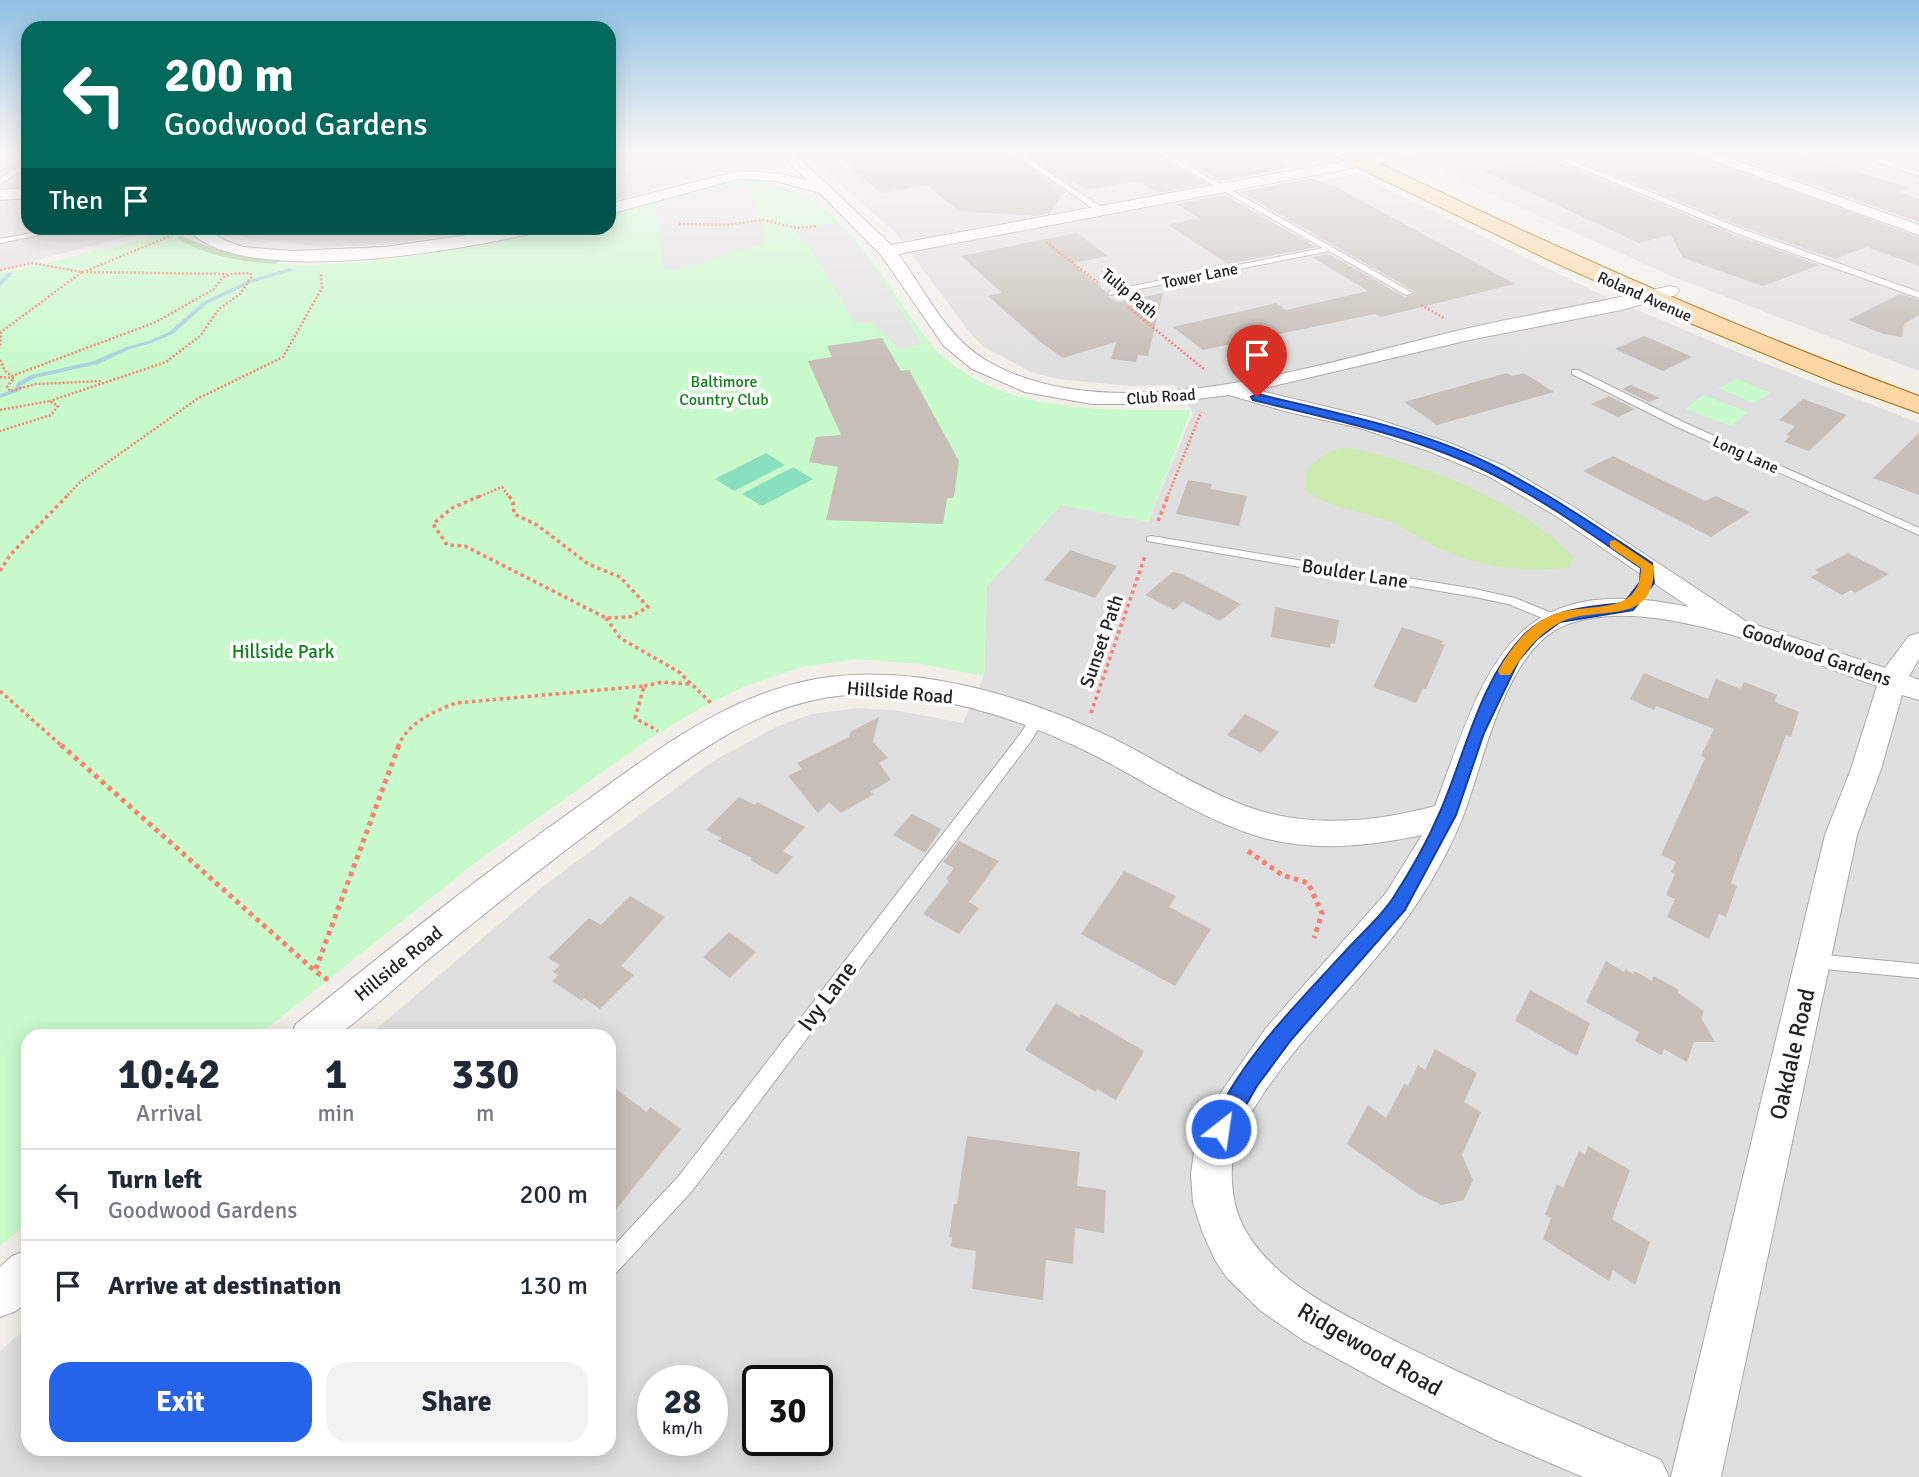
<!DOCTYPE html>
<style>
body{margin:0;font-family:Signika,sans-serif;background:#f2f2f3;color:#1f2937;height:100vh;display:flex;flex-direction:column;font-size:26px;white-space:nowrap}
*{box-sizing:border-box;margin:0}
p{font-size:23px;color:#747a83}
.icon{flex:none;width:38px;height:38px;fill:none;stroke:currentColor;stroke-width:2;stroke-linecap:round;stroke-linejoin:round}
.map{position:relative;flex:1;overflow:hidden}
.details{position:absolute;left:21px;top:1029px;width:595px;height:427px;display:flex;flex-direction:column;background:#fff;border-radius:21px;box-shadow:0 4px 18px #0003}
.details>*{flex:none}
.guide{position:absolute;left:21px;top:21px;width:595px;height:214px;border-radius:21px;box-shadow:0 4px 18px #0003;background:#00695c;color:#fff;overflow:hidden}
.speed{position:absolute;left:637px;top:1365px;display:flex;gap:14px;font-size:35px;font-weight:700;text-align:center}
.speed>*{display:grid;place-content:center;width:91px;height:91px;border-radius:50%;background:#fff;box-shadow:0 4px 18px #0003;line-height:1}
.speed small{font-size:18px;font-weight:400}
.speed .limit{border:4px solid #111;border-radius:10px;background:#fff;color:#111}
.pin{position:absolute;display:grid;place-items:center;width:60px;height:60px;color:#fff;margin:-72px -30px;border-radius:50% 50% 50% 0;rotate:-45deg;box-shadow:0 0 7px #0007}
.pin .icon{rotate:45deg}
.me{position:absolute;width:77px;margin:-38px;rotate:30deg;stroke-linejoin:round;filter:drop-shadow(0 0 5px #0008)}
.turn{display:flex;align-items:center;gap:24px;height:147px;padding:0 28px;font-size:32px}
.turn .icon{width:91px;height:91px;stroke-width:2.5}
.turn b{display:block;font-size:49px;line-height:60px}
.then{display:flex;align-items:center;height:66px;padding:0 28px;background:#0003;gap:14px;font-size:26px}
.eta{display:flex;justify-content:space-evenly;align-items:center;height:119px;text-align:center}
.eta b{font-size:42px;font-weight:700;line-height:49px}
.cta{display:flex;gap:14px;margin-top:auto;padding:14px 28px}
.cta a{flex:1;height:80px;border-radius:21px;background:#2563eb;color:#fff;font-size:28px;font-weight:700;line-height:80px;text-align:center}
.cta a+a{background:#f2f2f3;color:#1f2937}
ul{padding:0;list-style:none}
li{display:flex;align-items:center;gap:21px;height:91px;padding:0 28px;border-top:2px solid #e0e1e3}
li div{flex:1}
li b{display:block;font-size:26px}
li em{font-style:normal}
.map>svg:first-child{display:block}
</style>
<div class="map">
<svg width="1919" height="1477" viewBox="0 0 1919 1477">
<rect width="100%" height="100%" fill="#f2efe9"/>
<path fill="#e0dfdf" fill-rule="evenodd" d="M0,152H28V228H164L0,269Z
M609,152H1163L1241,197L1356,174L1604,296L1761,362L1919,423V1477H0V1351L28,1327V1449H609V1036H368L545,885L710,763L778,726L812,714L858,708L894,710L963,723L984,676L987,586L1061,505L1148,522L1193,412L1174,385L1130,386L1058,379L1031,372L984,347L970,333L896,233L818,165L777,170L716,172L609,202ZM653,1381H712V1440H653ZM758,1381H817V1440H758Z
M1398,152H1919V371L1671,276Z
M220,228H501L380,245L324,247L246,238Z"/>
<path fill="#f2dad9" d="M1163,152H1314L1329,160L1212,180Z"/>
<path fill="#cdebb0" d="M1347,447C1429,466 1513,497 1574,557L1569,567C1524,574 1479,567 1438,548C1420,540 1404,526 1385,520C1358,510 1329,509 1305,490V474C1316,458 1328,450 1347,447Z"/>
<path fill="#add19e" d="M182,236C214,251 244,257 279,261L271,268L231,267L165,242Z"/>
<path fill="#c8facc" d="M741,180C844,182 878,280 934,348C998,415 1105,410 1191,410L1148,522L1061,505L987,586L984,676L920,664L857,659L802,667L743,687L704,706L649,739L484,856L257,1036H28V1223L0,1246V268L4,273L171,233C230,282 379,263 451,250C486,244 527,230 561,228C577,226 593,228 609,228V215Z
M1736,379L1771,393L1753,403L1718,388Z
M1703,395L1748,412L1731,426L1685,409Z"/>
<path fill="#88e0be" d="M766,453L785,465L734,491L715,479Z
M793,467L813,479L762,506L742,494Z"/>
<path fill="#e2e2e2" d="M740,183L748,186L767,242L673,271L663,268L655,204Z
M838,223L868,258L922,344L899,349L872,323H855L810,248L793,230Z"/>
<g fill="none" stroke-linecap="round" stroke-linejoin="round">
<path fill="#aad3df" fill-rule="evenodd" d="M290,268L293,270L292,271L253,282L207,304L173,334L152,343L130,349L98,364L35,378L22,385L20,391L0,398V394L15,389L17,383L31,375L94,361L126,347L148,341L169,332L203,302L249,280Z
M8,272L13,273L0,287V281Z"/>
</g>
<path fill="#c7bfb8" d="M833,152H1008L1065,192L1058,195L1061,197L1050,213L1035,216L959,211L927,185L881,193Z
M1024,152H1153L1206,184L1158,193L1141,183L1129,182L1086,190L1073,181L1071,184Z
M1170,152H1278L1279,162L1290,168L1221,181Z
M1580,152H1689L1919,237V266L1867,247L1835,259L1743,227L1566,155Z
M1720,152H1793L1910,188L1897,192L1919,199V222Z
M1550,158L1735,235L1819,265L1763,286L1683,258L1671,235L1639,243L1484,171Z
M1310,178L1336,187L1515,284L1381,317L1375,314L1203,350L1173,327L1276,303L1286,310L1368,291L1312,257L1329,254L1405,297L1415,294L1414,291L1240,192Z
M1225,195L1316,247L1228,264L1168,225L1199,218L1176,204Z
M1077,233L1108,256L1073,263L1106,292L1108,297L1117,302L1163,293L1148,356L1138,355L1136,362L1111,359L1116,342L1063,358L1039,341L988,296L1002,293L961,256Z
M1900,294L1919,300V315L1904,324L1902,337L1884,334L1848,320Z
M1644,336L1679,351L1692,357L1663,371L1615,349Z
M882,338L901,371L909,370L959,461L954,497L947,499L943,524L826,520L838,467L809,462L816,437L841,435L808,361L832,357L827,346Z
M1507,373L1512,376L1524,373L1554,392L1437,425L1404,402Z
M1631,385L1660,398L1649,402L1622,389Z
M1609,396L1635,409L1618,417L1591,404Z
M1803,399L1847,415L1809,451L1784,442L1790,436L1786,435L1795,426L1779,420Z
M1919,433V495L1873,478Z
M1613,456L1705,501L1716,496L1750,512L1711,537L1583,471Z
M1188,480L1212,484L1211,489L1247,496L1239,526L1176,514Z
M1070,550L1117,566L1095,598L1044,580Z
M1848,553L1889,574L1855,593L1851,590L1842,595L1810,577L1819,573L1815,570Z
M1173,572L1182,574L1241,604L1220,621L1183,602L1174,610L1145,595Z
M1275,607L1339,620L1335,644L1331,643L1330,648L1271,637Z
M1402,627L1443,641L1442,644L1445,645L1426,689L1423,688L1416,703L1373,687Z
M1644,673L1708,699L1716,679L1741,689L1744,682L1777,695L1775,701L1777,703L1799,712L1791,737L1786,735L1782,746L1738,864L1731,883L1737,886L1726,917L1719,914L1709,939L1667,917L1675,899L1666,895L1675,874L1671,872L1676,862L1661,855L1705,758L1701,756L1714,729L1656,706L1654,710L1630,699Z
M1245,714L1279,732L1261,753L1227,735Z
M879,717L873,742L888,758L879,763L891,780L870,792L874,794L841,813L829,802L818,813L788,776L802,769L797,763L849,737L850,732Z
M739,797L755,805L757,802L805,827L783,851L793,857L777,875L750,860L752,858L718,841L722,838L706,830Z
M912,814L941,829L925,853L893,835Z
M959,841L999,861L969,902L979,908L959,934L923,914L949,881L946,879L954,868L943,862Z
M1124,871L1176,896L1169,907L1211,929L1175,986L1081,934Z
M630,896L665,917L621,966L634,975L600,1009L584,998L582,1001L552,981L558,975L553,972L560,965L548,958L589,918L601,925Z
M729,932L756,952L730,978L703,957Z
M1606,961L1624,972L1625,969L1633,974L1635,971L1652,981L1654,976L1679,990L1678,993L1704,1011L1701,1018L1715,1042H1694L1687,1062L1664,1049L1661,1055L1635,1041L1639,1032L1586,1002Z
M1530,990L1590,1023L1577,1056L1515,1021Z
M1056,1003L1079,1017L1081,1014L1144,1051L1116,1100L1097,1089L1096,1092L1025,1050Z
M1435,1049L1477,1073L1464,1102L1481,1112L1462,1155L1473,1180L1464,1200L1442,1205L1418,1194L1347,1144L1368,1105L1386,1118L1404,1084L1408,1086L1418,1065L1425,1070Z
M609,1084L647,1112L650,1107L681,1129L609,1218Z
M967,1136L1080,1152L1077,1186L1106,1190L1104,1233L1075,1228L1073,1264L1046,1260L1043,1300L972,1289L976,1251L951,1247L952,1237H949L954,1204H957Z
M1588,1146L1630,1170L1612,1219L1650,1242L1635,1285L1613,1270L1609,1281L1543,1239L1551,1218L1545,1215L1557,1184L1563,1188L1579,1151L1585,1155Z"/>
<g fill="none" stroke-linecap="round" stroke-linejoin="round">
<g stroke="#a9a9a9" stroke-width="2">
<path id="lane" d="M1011,152H1019L1107,211L1100,213Z
M1156,152H1164L1413,293L1406,295L1329,251L1109,295L1108,293L1112,290L1323,248Z
M1542,152H1551L1742,229L1919,292V298L1736,233Z
M1851,152H1861L1919,172V176Z
M28,161V166L0,184V179Z
M60,228H74L0,243V239Z
M1572,370H1578L1683,422L1919,528V535L1675,426L1572,374Z
M1151,536L1475,589L1515,598L1559,616L1561,619L1555,623L1508,604L1475,597L1147,541V537Z
M1037,714L1044,719L1031,741L692,1191L616,1273L609,1276V1251L678,1177L1021,733L1032,716Z
M1814,954L1919,964V978L1814,968L1808,966L1806,961L1808,956Z"/>
</g>
<g stroke="#a9a9a9" stroke-width="2">
<path id="street" d="M778,152H793L891,245L1392,152H1422L1415,156L898,254C925,290 945,335 984,359C1112,438 1333,359 1469,328C1536,313 1603,302 1670,286L1676,287L1679,291L1676,295L1621,310L1469,340L1256,390L1373,418L1447,442L1504,466L1572,506L1747,622L1885,668L1909,636L1919,633V659L1909,676L1919,680V700L1902,695L1881,769L1857,835L1721,1477H1671L1825,835L1851,769L1877,686C1794,657 1654,593 1568,624C1504,647 1484,764 1462,819C1444,863 1418,906 1388,943C1345,997 1295,1043 1258,1102C1252,1112 1243,1123 1239,1135C1228,1161 1230,1198 1242,1224C1271,1282 1343,1314 1397,1342C1484,1386 1572,1422 1661,1460L1669,1477H1583L1494,1439L1397,1391L1303,1340L1261,1311L1227,1278L1215,1260L1202,1231L1193,1203L1191,1174L1195,1145L1210,1108L1266,1028L1386,893L1422,835C1370,846 1316,852 1264,838C1201,820 1149,783 1092,754C1012,714 903,680 814,700C740,716 679,765 620,809C553,859 488,910 424,963C410,975 345,1033 335,1036C322,1039 304,1036 290,1036L296,1024C391,947 486,871 586,801C657,750 728,695 816,679C915,662 1026,696 1114,739C1154,759 1192,784 1233,801C1297,829 1369,824 1435,806C1487,666 1509,569 1689,607L1556,516L1488,476L1431,452L1360,428L1288,412L1229,395L1156,404H1092L1025,392L972,369L944,346L881,255L820,193L776,181L738,179L609,214V204L738,171L776,173L807,180Z
M1691,152H1712L1919,225V235Z
M28,188V198L0,200V190Z
M187,228H205L224,240L243,247L293,251L385,247L515,228H544L542,231C470,249 238,291 187,228Z
M28,1250V1301L16,1311L0,1317V1267L12,1256Z"/>
</g>
<g stroke="#a06b00" stroke-width="2">
<path id="primary" d="M1332,152H1356C1540,241 1727,325 1919,396V413L1836,383L1690,323L1547,259L1335,156Z"/>
</g>
<path stroke="#fa8072" stroke-width="2.5" stroke-dasharray="2 2" stroke-linecap="butt" d="M679,224L726,225L763,220L797,228L818,226
M1046,242L1100,284
M0,270L32,263L82,272L1,332L0,348
M86,271L175,234
M82,272L227,274
M1421,305L1444,318
M1128,307L1205,370
M0,360L5,371L12,376L156,322L214,289L222,278L231,274L250,273L252,276L240,294L219,309L200,336L166,362L50,401
M0,377L14,378L7,387L10,391L36,384L102,381
M0,410L50,401L58,406L51,415L0,431
M65,498L80,482L197,399L283,357L322,288L321,274
M476,498L502,487L510,498
M1167,498L1201,412"/>
<path stroke="#fa8072" stroke-width="3.5" stroke-dasharray="3.5 3.5" stroke-linecap="butt" d="M480,496L452,508L433,524L447,545L465,546L606,618
M509,496L513,502L514,514L537,525L588,564L620,577L648,607L630,617L606,618
M1158,521L1168,496
M0,571L11,554L67,496
M606,618L620,638L679,672L711,703
M644,686L662,682L689,684
M0,691L63,747
M1091,713L1145,556
M398,747C406,724 434,711 456,703L644,686L635,718L658,731"/>
<path stroke="#fa8072" stroke-width="5" stroke-dasharray="4.5 4.5" stroke-linecap="butt" d="M61,745L315,971
M1248,851L1282,875L1308,883L1322,913L1314,938
M328,980L315,971L399,745"/>
<use href="#lane" fill="#fff" fill-rule="evenodd"/>
<use href="#street" fill="#fff" fill-rule="evenodd"/>
<use href="#primary" fill="#fcd6a4" fill-rule="evenodd"/>
</g>
<linearGradient id="sky" x2="0" y2="1"><stop stop-color="#8fc0e4"/><stop offset="0.42" stop-color="#f9f8f5"/><stop offset="1" stop-color="#f9f8f5" stop-opacity="0"/></linearGradient>
<rect width="1919" height="359" fill="url(#sky)"/>
<path fill="#2563eb" stroke="#184099" stroke-width="2" d="M1257,394C1339,414 1426,430 1502,470C1554,497 1603,531 1652,563L1654,583L1633,610L1560,622L1537,639L1519,660L1484,733L1456,815L1405,910L1291,1040L1257,1086L1228,1136L1221,1140L1213,1136L1210,1129C1240,1058 1300,1001 1351,945C1365,930 1382,915 1393,898C1410,872 1427,842 1439,814C1466,754 1478,682 1525,634C1551,608 1589,607 1624,603L1640,582L1641,568C1592,535 1544,500 1492,474C1417,436 1334,420 1253,400L1251,397Z"/>
<path fill="#f59e0b" d="M1615,540L1654,566C1654,630 1596,603 1559,623C1538,634 1522,655 1510,675H1500L1498,671C1510,650 1527,626 1550,616C1584,600 1640,620 1641,568L1610,547V541Z"/>
<g text-anchor="middle" stroke-width="7" stroke-linejoin="round" paint-order="stroke">
<g font-size="16" fill="#222" stroke="#fff">
<text transform="translate(1200 275) rotate(-11)" y="6">Tower Lane</text>
<text transform="translate(1130 293) rotate(40)" y="6">Tulip Path</text>
<text transform="translate(1645 296) rotate(24)" y="6">Roland Avenue</text>
<text transform="translate(1161 396) rotate(-4)" y="6">Club Road</text>
<text transform="translate(1746 454) rotate(24)" y="6">Long Lane</text>
</g>
<g font-size="16" fill="#0c8416" stroke="#fff">
<text x="724" y="387">Baltimore<tspan x="724" dy="18">Country Club</tspan></text>
</g>
<g font-size="19" fill="#222" stroke="#fff">
<text transform="translate(1355 573) rotate(9)" y="7">Boulder Lane</text>
<text transform="translate(1101 641) rotate(-71)" y="7">Sunset Path</text>
<text transform="translate(1817 654) rotate(19)" y="7">Goodwood Gardens</text>
<text transform="translate(900 692) rotate(5)" y="7">Hillside Road</text>
<text transform="translate(398 963) rotate(-39)" y="7">Hillside Road</text>
</g>
<g font-size="19" fill="#0c8416" stroke="#fff">
<text x="283" y="658">Hillside Park</text>
</g>
<g font-size="23" fill="#222" stroke="#fff">
<text transform="translate(827 996) rotate(-53)" y="8">Ivy Lane</text>
<text transform="translate(1792 1054) rotate(-77)" y="8">Oakdale Road</text>
<text transform="translate(1370 1349) rotate(30)" y="8">Ridgewood Road</text>
</g>
</g>
</svg>
<div class="speed"><div>28<small>km/h</small></div><div class="limit">30</div></div>
<div class="pin" style="left:1257px;top:397px;background:#d93025"><svg class="icon" aria-label="arrive" viewBox="0 0 24 24"><path d="M6 21V4h12l-3 4 3 4H6"/></svg></div>
<svg class="me" style="left:1221px;top:1129px" viewBox="-20 -20 40 40"><circle r="17" fill="#2563eb" stroke="#fff" stroke-width="3"/><path d="M0-11L8 9 0 5-8 9z" fill="#fff"/></svg>
<div class="guide">
<div class="turn"><svg class="icon" aria-label="left" viewBox="0 0 24 24"><path d="M17 20v-9H6M10 6l-5 5 5 5"/></svg><div><b>200 m</b>Goodwood Gardens</div></div>
<div class="then">Then<svg class="icon" aria-label="arrive" viewBox="0 0 24 24"><path d="M6 21V4h12l-3 4 3 4H6"/></svg></div>
</div>
<section class="details">
<div class="eta">
<div><b>10:42</b><p>Arrival</p></div>
<div><b>1</b><p>min</p></div>
<div><b>330</b><p>m</p></div>
</div>
<ul>
<li><svg class="icon" aria-label="left" viewBox="0 0 24 24"><path d="M17 20v-9H6M10 6l-5 5 5 5"/></svg><div><b>Turn left</b><p>Goodwood Gardens</p></div><em>200 m</em></li>
<li><svg class="icon" aria-label="arrive" viewBox="0 0 24 24"><path d="M6 21V4h12l-3 4 3 4H6"/></svg><div><b>Arrive at destination</b></div><em>130 m</em></li>
</ul>
<div class="cta"><a>Exit</a><a>Share</a></div>
</section>
</div>
